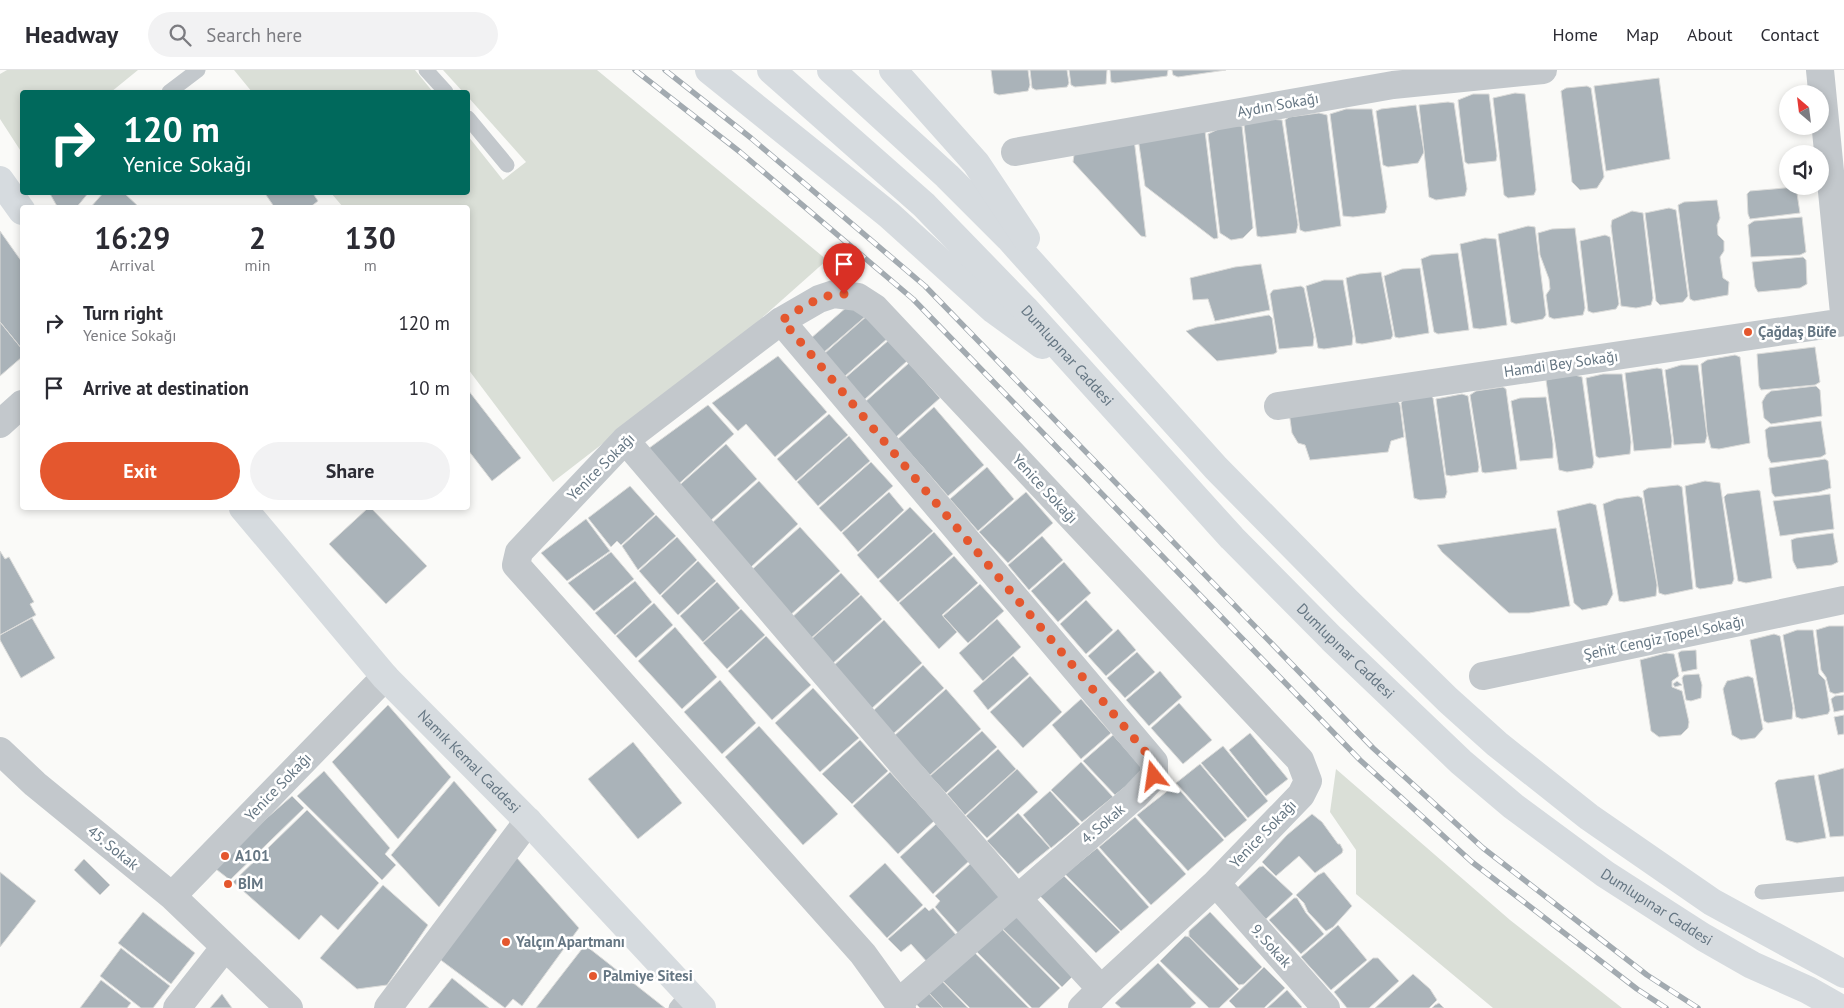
<!DOCTYPE html>
<meta charset="utf-8">
<style>
body{margin:0;font-family:"PT Sans",sans-serif;background:#f2f2f3;color:#2b2b33;height:100vh;display:flex;flex-direction:column;font-size:19px;white-space:nowrap}
*{box-sizing:border-box;margin:0}
p{font-size:16px;color:#7c7c81}
.icon{flex:none;width:28px;height:28px;fill:none;stroke:currentColor;stroke-width:2;stroke-linecap:round;stroke-linejoin:round}
.map{position:relative;flex:1;overflow:hidden}
.sheet{position:absolute;left:20px;top:135px;width:450px;height:305px;display:flex;flex-direction:column;background:#fff;border-radius:5px;box-shadow:0 2px 8px #0003}
.sheet>*{flex:none}
.banner{position:absolute;left:20px;top:20px;width:450px;height:105px;border-radius:5px;box-shadow:0 2px 8px #0003;background:#00695c;color:#fff;overflow:hidden}
.needle{width:32px;rotate:332deg}
.buttons{position:absolute;left:1779px;top:15px;display:grid;gap:10px}
.buttons a{display:grid;place-items:center;width:50px;height:50px;border-radius:50%;background:#fff;box-shadow:0 2px 8px #0003;font-size:25px}
.pin{position:absolute;display:grid;place-items:center;width:42px;height:42px;color:#fff;margin:-51px -21px;border-radius:50% 50% 50% 0;rotate:-45deg;box-shadow:0 0 5px #0007}
.pin .icon{rotate:45deg}
.me{position:absolute;width:55px;margin:-28px;rotate:345deg;stroke-linejoin:round;filter:drop-shadow(0 0 4px #0008)}
.turn{display:flex;align-items:center;gap:18px;height:105px;padding:0 20px;font-size:22px}
.turn .icon{width:65px;height:65px;stroke-width:2.5}
.turn b{display:block;font-size:35px;line-height:42px}
.eta{display:flex;justify-content:space-evenly;align-items:center;height:85px;text-align:center}
.eta b{font-size:30px;font-weight:700;line-height:35px}
.primary-button{display:flex;gap:10px;margin-top:auto;padding:10px 20px}
.primary-button a{flex:1;height:58px;border-radius:30px;background:#e4572e;color:#fff;font-size:20px;font-weight:700;line-height:58px;text-align:center}
.primary-button a+a{background:#f2f2f3;color:#2b2b33}
ul{padding:0;list-style:none}
li{display:flex;align-items:center;gap:15px;height:65px;padding:0 20px}
li div{flex:1}
li b{display:block;font-size:19px}
li em{font-style:normal}
header{display:flex;align-items:center;gap:30px;box-sizing:border-box;height:70px;padding:0 25px;background:#fff;border-bottom:1px solid #e1e1e2}
header strong{font-size:24px}
nav{display:flex;gap:28px;margin-inline-start:auto;font-size:18px}
.search{width:350px;height:45px;background:#f2f2f3;display:flex;align-items:center;gap:12px;box-sizing:border-box;padding:0 18px;border-radius:28px;color:#7c7c81;font-size:19px}
.map>svg:first-child{display:block}
</style>
<header>
<strong>Headway</strong>
<div class="search"><svg class="icon" aria-label="search" viewBox="0 0 24 24"><circle cx="10" cy="10" r="6"/><path d="M15 15l6 6"/></svg>Search here</div>
<nav><a>Home</a><a>Map</a><a>About</a><a>Contact</a></nav>
</header>
<div class="map">
<svg width="1844" height="938" viewBox="0 0 1844 938">
<rect width="100%" height="100%" fill="#fafaf8"/>
<path fill="#dadfd7" d="M7,0H138L111,22H22V83L0,49V4Z
M234,0H415L433,22H252Z
M443,0H597L827,190L737,270L553,412L468,299V138L343,137L331,123L468,122V66L503,110L526,92L468,27V22H463Z
M1336,699L1510,850L1622,938H1493L1356,824V780L1330,742Z"/>
<path fill="#aab3b9" stroke="#dcdcda" d="M991,0H1028L1030,15L1028,21L999,25L994,23Z
M1030,0H1067L1069,13L1067,17L1036,20L1032,18Z
M1069,0H1107L1106,14L1075,17L1071,15Z
M1110,0H1168L1167,6L1115,13L1111,12Z
M1172,0H1226L1178,7L1173,5Z
M1659,8L1670,89L1606,101L1594,16Z
M1587,16L1591,18L1604,107L1597,118L1580,120L1572,112L1561,21L1566,18Z
M1515,23L1525,24L1536,120L1534,125L1508,128L1504,125L1493,28Z
M1473,24H1489L1497,86L1496,91L1468,94L1465,92L1458,30Z
M1448,32L1454,33L1467,119L1465,126L1436,130L1429,127L1419,35Z
M1416,35L1424,82L1418,93L1388,97L1383,95L1376,41L1381,39Z
M1346,39H1372L1387,137L1385,143L1353,147L1343,146L1330,44Z
M1319,43L1327,45L1341,156L1305,162L1300,160L1285,50L1289,47Z
M1269,49L1282,50L1298,155L1296,163L1261,167L1257,166L1244,55Z
M1227,55L1242,56L1253,158L1243,168L1231,170L1220,163L1208,64Z
M1205,61L1218,168L1214,169L1145,116L1138,68Z
M1134,69L1146,167L1141,166L1073,92L1075,78Z
M1796,117L1800,143L1750,149L1748,144L1747,124L1750,121Z
M49,122H89L76,138H58Z
M104,122H123L140,138H90Z
M264,122H312L318,131L309,138H275Z
M1717,130L1720,148L1717,155L1718,165L1724,171V181L1720,187L1723,208L1729,212L1728,225L1694,231L1690,229L1678,135L1684,132Z
M1669,138L1676,140L1688,226L1683,232L1660,235L1656,231L1645,143Z
M1632,141L1643,143L1653,228L1651,235L1636,238L1621,236L1611,156L1612,150Z
M1802,147L1806,182L1800,185L1751,187L1748,155L1754,151Z
M1528,156L1535,157L1546,245L1543,249L1516,254L1511,252L1498,164Z
M1575,158L1585,238L1583,245L1554,249L1549,247L1546,225L1550,219L1549,209L1540,185L1538,163L1552,159Z
M0,161L22,192V279L0,252Z
M1605,165L1610,167L1619,234L1616,239L1593,243L1588,241L1580,171Z
M1485,168L1496,169L1507,255L1480,259L1473,258L1460,174Z
M1458,183L1469,260L1438,264L1434,262L1421,189L1431,185Z
M1803,187L1806,190L1807,214L1800,218L1758,222L1755,217L1752,192Z
M1261,194L1270,240L1215,251L1208,229L1193,230L1190,208L1235,197Z
M1420,198L1429,263L1399,268L1395,267L1384,206L1402,199Z
M1381,202L1393,265L1391,269L1362,274L1356,273L1346,208L1359,204Z
M1324,210H1343L1353,266L1352,275L1324,279L1318,278L1306,216Z
M1301,216L1304,218L1314,267L1313,276L1279,279L1270,224L1273,220Z
M855,230L867,245L823,283L810,269Z
M868,245L888,268L844,307L824,284Z
M1269,245L1272,248L1277,282L1274,284L1217,291L1186,261L1197,257Z
M0,252L22,279V287L0,306Z
M889,270L907,291L864,330L845,308Z
M1815,277L1820,312L1815,315L1761,320L1759,316L1757,284Z
M1735,285L1740,287L1750,373L1719,379L1711,378L1707,362L1701,294L1707,290Z
M778,286L827,342L775,387L746,354L738,361L712,333Z
M909,293L940,328L896,367L865,332Z
M1681,295H1698L1707,366L1705,373L1674,375L1665,300Z
M1657,298L1662,299L1672,371L1671,378L1634,381L1625,303Z
M1571,304L1582,307L1594,393L1592,398L1567,402L1559,400L1546,310Z
M1603,304H1622L1631,372L1630,384L1599,388L1596,386L1586,308Z
M1816,316L1820,320L1822,346L1771,354L1764,348L1762,332L1766,325L1771,321Z
M1503,317L1506,319L1517,399L1485,403L1482,402L1470,325L1476,321Z
M468,320L521,388L492,411L468,380Z
M1424,320L1433,328L1447,422L1445,428L1420,430L1414,428L1401,333L1406,326Z
M1462,324L1468,326L1479,397L1478,402L1451,406L1446,405L1436,329Z
M1546,327L1553,374V388L1520,391L1511,331L1520,328Z
M1397,329L1400,335L1404,367L1391,371L1388,382L1310,390L1305,375L1298,373L1292,363L1289,342Z
M708,335L734,364L673,419L641,384Z
M934,337L984,395L948,426L898,369Z
M829,344L848,365L796,411L777,389Z
M1821,351L1826,384L1821,387L1771,393L1768,387L1765,360L1769,357Z
M849,366L870,391L818,436L797,412Z
M726,374L757,409L710,451L674,420Z
M1825,389L1828,391L1831,418L1819,422L1775,427L1772,423L1769,398Z
M871,392L893,416L841,462L819,438Z
M987,397L1014,429L978,461L950,429Z
M759,411L798,454L751,497L712,453Z
M1705,411L1720,413L1734,509L1732,514L1700,519L1696,517L1685,416Z
M1678,415L1682,417L1693,519L1665,525L1659,523L1643,421L1648,418Z
M630,416L655,444L621,475L617,471L611,477L588,448Z
M1758,420L1760,421L1772,508L1746,513L1738,511L1724,427L1727,424Z
M889,422L904,440L858,482L842,463Z
M1026,422L1053,453L1008,493L979,462Z
M1830,424L1834,459L1780,466L1773,431Z
M1638,426L1642,428L1657,515L1656,526L1624,532L1619,531L1603,434L1616,429Z
M1590,433L1596,435L1613,524L1607,535L1582,540L1574,533L1557,441Z
M910,437L933,461L878,509L857,485Z
M368,438H371L427,496L386,534L329,474Z
M656,445L676,466L638,500L622,476Z
M586,449L610,481L567,511L541,483Z
M800,457L840,501L788,547L748,503Z
M1556,458L1570,536L1529,543H1509L1442,482L1437,475Z
M934,462L953,484L898,532L879,511Z
M1833,463L1838,492L1832,495L1797,499L1793,491L1791,470L1796,468Z
M1042,466L1063,490L1029,520L1008,495Z
M677,467L697,490L660,525L639,501Z
M0,481L5,489L9,487L34,532L30,534L36,545L0,565Z
M611,482L634,509L594,541L568,513Z
M954,486L978,513L942,545L957,562L939,579L899,533Z
M698,491L716,511L678,545L661,526Z
M1064,492L1091,523L1058,552L1031,521Z
M841,503L860,524L809,570L790,549Z
M635,511L652,532L615,565L595,543Z
M717,512L740,538L703,572L680,546Z
M980,514L1004,541L968,573L943,546Z
M861,525L882,549L831,595L809,571Z
M1086,530L1113,560L1086,584L1060,554Z
M654,533L673,555L636,588L616,566Z
M741,539L765,565L727,599L703,573Z
M32,548L55,588L21,608L0,570V565Z
M997,549L1021,577L983,611L959,583Z
M884,550L922,593L871,639L832,597Z
M1829,556H1844V622L1835,624L1830,622L1826,607L1821,600L1816,560Z
M675,557L717,607L682,639L638,591Z
M1118,559L1136,580L1106,606L1088,586Z
M1797,560H1813L1819,604L1825,610L1827,621L1830,640L1828,644L1802,649L1796,647L1783,565Z
M1774,564L1780,566L1793,638L1792,649L1768,653L1764,651L1750,570Z
M766,566L811,615L772,650L728,601Z
M1696,580L1697,599L1682,602L1678,583L1681,581Z
M1137,582L1155,602L1125,628L1107,608Z
M1666,583L1674,584L1679,606L1672,611V617L1682,621L1689,652L1688,658L1681,665L1659,667L1651,661L1640,590Z
M1013,586L1029,604L988,640L973,621Z
M923,595L944,618L893,664L873,641Z
M1160,601L1182,627L1149,656L1126,630Z
M1699,604L1702,615L1701,628L1691,631L1686,630L1682,608L1684,605Z
M1030,606L1062,642L1023,678L990,642Z
M1748,606L1753,608L1763,659L1755,668L1741,670L1732,665L1723,619L1727,611Z
M720,610L756,653L722,684L684,642Z
M1677,611L1682,615L1675,617L1673,614Z
M813,618L859,668L820,702L775,653Z
M946,619L981,659L930,705L894,666Z
M1844,625V640L1834,642L1831,629L1835,626Z
M1081,629L1111,663L1081,689L1052,655Z
M1179,633L1212,670L1183,694L1151,658Z
M388,635L451,707L398,769L332,692Z
M1844,645V664L1838,665L1834,647Z
M759,656L838,744L803,775L725,687Z
M982,661L997,677L946,723L930,706Z
M1250,663L1288,709L1266,726L1229,680Z
M1113,665L1145,701L1115,725L1083,691Z
M860,670L888,701L852,734L822,704Z
M633,672L682,733L638,769L588,709Z
M1223,676L1268,731L1248,748L1201,693Z
M998,679L1016,699L965,745L947,724Z
M1081,692L1113,727L1082,752L1051,720Z
M1200,694L1247,750L1225,768L1176,713Z
M1844,698V766L1830,767L1818,705Z
M1017,699L1038,722L987,768L966,746Z
M324,701L390,778L385,784L396,795L382,810L297,726Z
M890,702L934,751L898,784L853,736Z
M1814,705L1826,768L1797,773L1786,770L1775,713L1778,710Z
M454,711L497,760L439,837L391,785Z
M1175,715L1224,770L1188,801L1137,745Z
M1050,721L1080,754L1051,778L1023,745Z
M292,726L304,738L230,810L212,796Z
M307,740L379,813L338,860L321,845L299,870L233,812Z
M1018,743L1050,778L1018,804L987,771Z
M1312,744L1322,752L1338,774H1340L1343,780L1342,783L1315,803L1299,786L1276,806L1262,792L1287,765Z
M1135,747L1186,804L1151,835L1099,777Z
M936,754L969,791L933,824L900,787Z
M1097,778L1149,837L1121,861L1065,804Z
M509,779L579,858L522,936L513,929L505,938L434,885Z
M84,789L110,815L100,825L74,800Z
M885,793L923,835L887,868L849,826Z
M971,793L1002,826L959,864L935,837L940,831L935,826Z
M1263,796L1293,824L1266,849L1240,824L1237,818L1259,797Z
M0,802L36,831L0,877Z
M1324,802L1352,836L1333,857L1326,861L1308,842L1304,833L1296,825L1318,805Z
M1064,806L1120,862L1096,883L1039,825Z
M383,815L428,855L387,915L357,919L320,888Z
M1294,828H1297L1306,843L1324,864L1301,884L1269,850Z
M925,837L929,841L933,838L957,866L928,893L911,874L901,882L888,869Z
M143,842L195,883L171,914L118,873Z
M1210,842L1262,897L1244,914L1239,915L1189,866V861Z
M1016,843L1076,903L1062,917L1001,857Z
M1338,855L1367,890L1331,920L1301,887Z
M1000,857L1060,918L1039,938H1032L975,880Z
M1185,866L1189,867L1239,919L1219,938H1209L1160,891Z
M585,875L665,938H536Z
M121,878L170,916L153,938H141L100,906Z
M973,881L1029,938H970L942,910Z
M1373,888H1378L1399,911L1369,938H1347L1334,922Z
M1158,893L1196,933L1190,938H1121L1115,933Z
M1264,897L1285,918L1264,938H1236L1229,931Z
M1413,904L1430,919L1437,930L1429,938H1375Z
M452,908L489,938H428Z
M101,910L131,933L127,938H80Z
M941,910L968,938H943L928,922Z
M1287,920L1302,937L1301,938H1267Z
M927,921L943,938H920L915,933Z
M222,924L232,938H210Z
M1439,933L1444,938H1432L1435,935Z"/>
<g fill="none" stroke-linecap="round" stroke-linejoin="round">
<path stroke="#c3c8cc" stroke-width="15" d="M426,0L446,22
M169,22L198,0
M468,48L507,95
M1762,822L1844,814
M676,938L688,923"/>
<path stroke="#c3c8cc" stroke-width="28" d="M1820,0L1844,243
M1015,82L1393,15L1543,0
M781,251L1154,692V706L1135,726L898,933
M1278,336L1844,252
M0,354L22,334
M625,370L1018,829L1101,919
M1483,606L1844,530
M0,681L35,714L172,826L289,938
M1216,813L1326,938
M172,826L385,607
M177,938L225,877
M388,938L528,751
M902,938L863,884L516,495L519,482L625,370L781,251L819,229L834,224L858,227L875,238L1300,690L1308,711L1301,725L1216,813L1101,919L1082,938"/>
<g stroke="#d6dbdf" stroke-width="28">
<path d="M0,110L22,141"/>
<path id="s1" d="M243,438L385,607L528,751L702,938"/>
</g>
<g stroke="#d6dbdf" stroke-width="28">
<path d="M709,0L889,145L994,240L1042,275"/>
<path id="s2" d="M771,0L924,135L1025,239L1232,468L1332,569L1461,692L1513,736L1605,804L1703,867L1752,895L1808,920L1840,938"/>
<path d="M831,0L947,106L1009,168L1216,398L1347,531L1448,630L1497,674L1589,747L1712,832L1844,904"/>
<path d="M893,0L976,93L1026,168"/>
</g>
<g stroke="#a2aab0" stroke-width="5.5">
<path id="rail" d="M635,0L740,82L913,229L1360,690L1472,792L1637,919L1666,938
M665,0L751,68L925,216L1373,678L1483,778L1647,905L1698,938"/>
</g>
<use href="#rail" stroke="#fff" stroke-width="4" stroke-dasharray="11" stroke-linecap="butt"/>
</g>
<g fill="none" stroke-linecap="round" stroke-linejoin="round">
<path stroke="#e4572e" stroke-width="9" stroke-dasharray="0 16.2" d="M844,224C821,223 801,239 782,250L1154,692V706"/>
</g>
<g fill="#e4572e" stroke="#fff" stroke-width="2">
<circle cx="1748" cy="262" r="5"/>
<circle cx="225" cy="786" r="5"/>
<circle cx="228" cy="814" r="5"/>
<circle cx="506" cy="872" r="5"/>
<circle cx="593" cy="906" r="5"/>
</g>
<g text-anchor="middle" stroke-width="5" stroke-linejoin="round" paint-order="stroke">
<g font-size="15" fill="#657683" stroke="#fff">
<text transform="translate(1278 35) rotate(-10)" y="5">Aydın Sokağı</text>
<text dy="5" stroke="none"><textPath href="#s2" startOffset="412">Dumlupınar Caddesi</textPath></text>
<text transform="translate(1561 294) rotate(-8)" y="5">Hamdi Bey Sokağı</text>
<text transform="translate(601 397) rotate(-45)" y="5">Yenice Sokağı</text>
<text transform="translate(1045 419) rotate(47)" y="5">Yenice Sokağı</text>
<text transform="translate(1664 568) rotate(-12)" y="5">Şehit Cengiz Topel Sokağı</text>
<text dy="5" stroke="none"><textPath href="#s2" startOffset="818">Dumlupınar Caddesi</textPath></text>
<text dy="5" stroke="none"><textPath href="#s1" startOffset="340">Namık Kemal Caddesi</textPath></text>
<text transform="translate(278 717) rotate(-46)" y="5">Yenice Sokağı</text>
<text transform="translate(1103 754) rotate(-41)" y="5">4. Sokak</text>
<text transform="translate(1263 764) rotate(-46)" y="5">Yenice Sokağı</text>
<text transform="translate(113 778) rotate(39)" y="5">45. Sokak</text>
<text dy="5" stroke="none"><textPath href="#s2" startOffset="1222">Dumlupınar Caddesi</textPath></text>
<text transform="translate(1271 876) rotate(48)" y="5">9. Sokak</text>
</g>
<g font-size="15" font-weight="bold" fill="#657683" stroke="#fff" text-anchor="start">
<text x="1758" y="267">Çağdaş Büfe</text>
<text x="235" y="791">A101</text>
<text x="238" y="819">BİM</text>
<text x="516" y="877">Yalçın Apartmanı</text>
<text x="603" y="911">Palmiye Sitesi</text>
</g>
</g>
</svg>
<div class="buttons">
<a><svg class="needle" viewBox="-14 -14 28 28"><path d="M0-13l5 13h-10z" fill="#e53935"/><path d="M0 13l5-13h-10z" fill="#7c7c81"/></svg></a>
<a><svg class="icon" aria-label="sound" viewBox="0 0 24 24"><path d="M4 9h4l5-4v14l-5-4H4zM17 9q2 3 0 6"/></svg></a>
</div>
<div class="pin" style="left:844px;top:224px;background:#d93025"><svg class="icon" aria-label="arrive" viewBox="0 0 24 24"><path d="M6 21V4h12l-3 4 3 4H6"/></svg></div>
<svg class="me" style="left:1154px;top:706px" viewBox="-20 -20 40 40"><path d="M0-17L14 15 0 8-14 15z" fill="#e4572e" stroke="#fff" stroke-width="4"/></svg>
<div class="banner">
<div class="turn"><svg class="icon" aria-label="right" viewBox="0 0 24 24"><path d="M7 20v-9h11M14 6l5 5-5 5"/></svg><div><b>120 m</b>Yenice Sokağı</div></div>
</div>
<section class="sheet">
<div class="eta">
<div><b>16:29</b><p>Arrival</p></div>
<div><b>2</b><p>min</p></div>
<div><b>130</b><p>m</p></div>
</div>
<ul>
<li><svg class="icon" aria-label="right" viewBox="0 0 24 24"><path d="M7 20v-9h11M14 6l5 5-5 5"/></svg><div><b>Turn right</b><p>Yenice Sokağı</p></div><em>120 m</em></li>
<li><svg class="icon" aria-label="arrive" viewBox="0 0 24 24"><path d="M6 21V4h12l-3 4 3 4H6"/></svg><div><b>Arrive at destination</b></div><em>10 m</em></li>
</ul>
<div class="primary-button"><a>Exit</a><a>Share</a></div>
</section>
</div>
